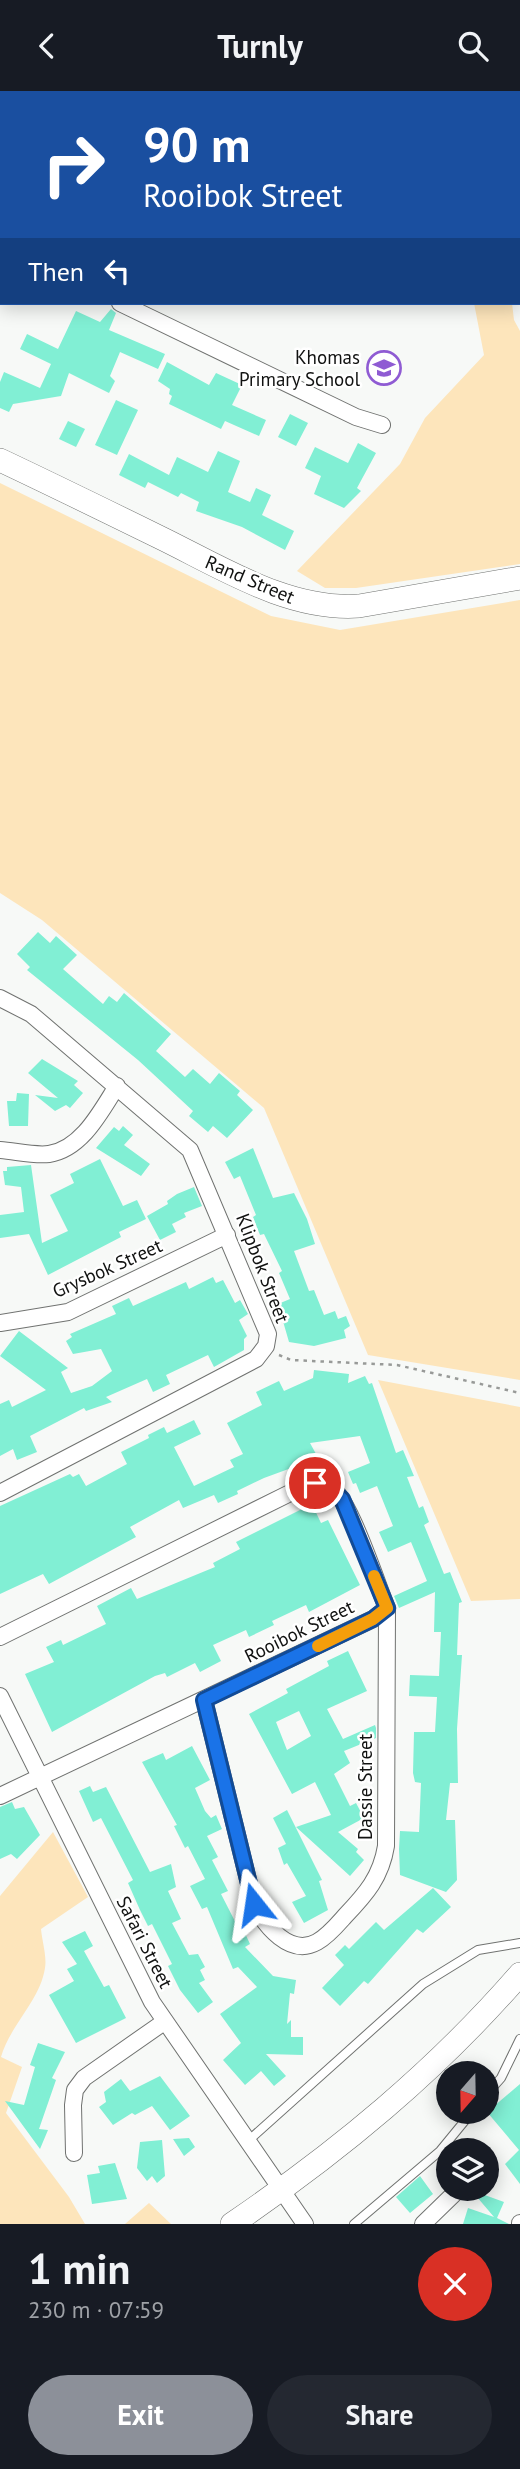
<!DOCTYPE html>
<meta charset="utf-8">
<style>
body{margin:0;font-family:"PT Sans",sans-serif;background:#242831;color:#f1f3f6;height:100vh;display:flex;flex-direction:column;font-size:26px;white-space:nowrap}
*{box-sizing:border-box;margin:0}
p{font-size:23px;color:#9ea1a6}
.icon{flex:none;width:38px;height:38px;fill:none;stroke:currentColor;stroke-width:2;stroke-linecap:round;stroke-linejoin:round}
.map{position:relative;height:2133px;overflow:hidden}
.side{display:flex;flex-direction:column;background:#171b24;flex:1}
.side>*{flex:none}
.banner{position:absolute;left:0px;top:0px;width:522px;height:214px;box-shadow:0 4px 18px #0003;background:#1a4fa0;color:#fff;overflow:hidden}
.needle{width:46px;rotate:200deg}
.fabs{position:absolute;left:436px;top:1970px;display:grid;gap:14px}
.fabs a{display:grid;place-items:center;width:63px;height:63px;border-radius:50%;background:#171b24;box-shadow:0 4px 18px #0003;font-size:35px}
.pin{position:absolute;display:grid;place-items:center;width:60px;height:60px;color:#fff;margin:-30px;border:4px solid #fff;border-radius:50%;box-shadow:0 2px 7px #0007}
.me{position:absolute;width:77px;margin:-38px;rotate:345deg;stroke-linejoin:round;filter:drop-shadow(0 0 5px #0008)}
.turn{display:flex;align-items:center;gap:24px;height:147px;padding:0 28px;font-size:32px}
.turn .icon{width:91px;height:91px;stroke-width:2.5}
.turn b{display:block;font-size:49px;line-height:60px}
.then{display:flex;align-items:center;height:66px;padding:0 28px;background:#0003;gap:14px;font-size:26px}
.round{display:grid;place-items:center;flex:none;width:74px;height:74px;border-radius:37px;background:#242831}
.head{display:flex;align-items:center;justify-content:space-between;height:119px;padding:0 28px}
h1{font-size:42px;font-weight:700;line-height:52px}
.action{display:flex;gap:14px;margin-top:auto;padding:14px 28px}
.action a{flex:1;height:80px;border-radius:42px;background:#8c9099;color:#fff;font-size:28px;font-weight:700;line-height:80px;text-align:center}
.action a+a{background:#242831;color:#f1f3f6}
header{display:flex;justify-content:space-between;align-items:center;height:91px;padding:0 28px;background:#171b24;font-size:32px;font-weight:700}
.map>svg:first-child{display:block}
</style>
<header><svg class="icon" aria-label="back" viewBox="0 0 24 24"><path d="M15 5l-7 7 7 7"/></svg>Turnly<svg class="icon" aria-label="search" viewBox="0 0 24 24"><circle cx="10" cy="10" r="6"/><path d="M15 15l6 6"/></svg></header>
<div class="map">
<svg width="520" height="2133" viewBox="0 0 520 2133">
<rect width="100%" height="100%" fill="#f7f9f7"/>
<path fill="#fde5bb" d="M474,212H512L514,229L520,240V473L356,497H325L297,480L400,373L425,327L484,264Z
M0,392L271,525L340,539L520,509V1289L368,1264L264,1017L42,829L0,802Z
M378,1289L520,1316V1508L471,1510Z
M53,1741L88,1806L41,1838C42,1850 47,1865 45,1877C40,1910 10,1934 1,1966L22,1976L6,2022L69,2106L85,2133H0V1805Z
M149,2112L171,2133H125Z"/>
<path fill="#81efd4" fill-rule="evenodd" d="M111,218L116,222L109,239L165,263L158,278L120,261L110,285L115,290L109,302L69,282L61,305L13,313L9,321L0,317V291L4,281L40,297L51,273L20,258L27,243L58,258L76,220L100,231Z
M167,271L209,294L216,282L242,294L232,314L266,329L259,345L225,330L221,338L169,313L172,305L169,303L170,298L158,290Z
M116,309L138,319L117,364L95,354Z
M290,323L308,332L296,355L278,346Z
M68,330L85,338L76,356L59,348Z
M358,352L376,362L357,397L361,400L344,417L314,403L321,385L305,377L315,356L348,372Z
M218,360L240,370L228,401L250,411L256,397L271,404L262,424L294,440L285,459L242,436L196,420L199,411L181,402L178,406L148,391L145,397L119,384L129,363L169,384L177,366L208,381Z
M38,841L50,852L56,845L77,864L63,878L103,913L109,905L117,911L124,902L171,943L156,960L185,986L193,978L210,993L219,982L240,1000L237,1004L253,1019L227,1047L213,1035L208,1041L189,1025L193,1020L138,969L27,879L30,876L17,863Z
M42,968L78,990L74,994L83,1002L70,1017L66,1014L55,1020L35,1004L58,1007L28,982Z
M17,1002L29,1003L28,1035H9L7,1010H16Z
M123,1035L133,1044L124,1054L150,1073L141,1085L96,1057L114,1036L119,1040Z
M253,1057L273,1107L294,1102L307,1128L315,1153L294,1160L309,1200L314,1199L324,1224L335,1220L338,1228L346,1225L350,1235L344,1239L346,1247L314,1255L289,1251L278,1213L290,1208L279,1182L282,1180L264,1143L260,1144L253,1126L256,1124L240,1085L234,1088L225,1071Z
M100,1068L123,1115L137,1109L146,1128L119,1141L121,1146L48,1184L29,1143L0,1147V1124L24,1121L21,1096L5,1094L3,1080H7V1076L31,1074L42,1152L68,1140L50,1104L74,1092L70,1083Z
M194,1096L202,1115L184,1122L186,1126L172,1133L176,1141L160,1149L147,1125L168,1113L167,1110L177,1103Z
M213,1186L216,1192L223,1189L235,1212L240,1209L248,1223L239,1229L247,1245L244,1248V1259L214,1276L208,1264L166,1284L170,1293L153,1301L147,1288L106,1306L112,1311L86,1320L84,1317L30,1345L37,1361L17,1369L13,1358L0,1365V1313L9,1309L12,1316L46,1299L0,1265L19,1240L68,1277L61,1281L71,1302L92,1295L112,1280L101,1258L73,1263L66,1250L72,1246L70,1243L116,1223L112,1215L129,1207L133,1215L186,1191L189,1198Z
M314,1279L349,1283L348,1292L365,1285L369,1293L372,1292L396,1362L403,1359L414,1385L407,1386L419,1417L423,1415L429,1431L424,1434L444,1483L450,1481L462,1511L459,1512L457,1564H462L457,1638L458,1692H450L446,1729H455L457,1789L446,1801L400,1784L399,1758L400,1740L419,1741L421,1692L415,1691L413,1682L414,1641H435L437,1606L409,1605L410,1584L439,1585L441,1541H434L435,1501L399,1517L394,1505L427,1490L411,1451L388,1461L379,1441L393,1435L377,1395L360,1402L356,1392L353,1393L348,1381L370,1372L360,1345L310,1352L321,1372L298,1383L294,1376L264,1387L237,1400L238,1403L218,1412L214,1404L183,1417L179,1409L130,1436L136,1446L49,1493L43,1483L0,1503V1415L70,1383L73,1386L79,1383L86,1395L127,1373L121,1361L149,1347L148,1344L164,1336L167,1342L194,1329L201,1343L174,1356L194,1395L234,1376L230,1369L243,1363L227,1332L262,1314L256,1301L279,1290L284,1300L313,1287Z
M312,1413L321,1432L328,1429L360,1494L309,1521L306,1514L272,1530L274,1534L249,1546L246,1539L213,1554L221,1570L200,1581L195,1572L167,1586L165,1582L155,1585L52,1641L25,1583L54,1571L46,1556L61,1549L63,1554L106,1533L97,1515L131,1497L137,1508L215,1476L213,1472L240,1458L236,1451Z
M348,1560L367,1600L327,1618L343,1648L375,1634L376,1637V1647L344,1660L350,1672L334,1683L350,1715L356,1712L364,1727L338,1741L358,1758L356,1761L364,1769L350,1785L296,1736L331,1724L315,1691L292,1703L249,1623L288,1602L286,1598L329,1575L327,1570ZM299,1620L311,1645L287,1659L276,1631Z
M192,1655L210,1689L195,1697L205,1720L211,1727L216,1724L222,1738L207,1745L218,1766L212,1769L228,1800L221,1803L240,1840L243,1838L250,1853L245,1856L273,1885L296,1889L294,1903L290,1902L287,1933L291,1929V1946H303V1964L266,1963L286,1985L274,1995L261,1980L245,1994L223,1969L241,1952L220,1923L257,1896L238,1876L233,1878L207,1816L202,1818L190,1795L205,1788L188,1755L185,1757L174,1735L177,1734L142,1671L163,1662L166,1669Z
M90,1695L93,1701L106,1696L150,1781L171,1773L176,1796L168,1800L181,1828L172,1832L189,1864L198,1863L205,1876L200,1879L205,1889L199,1892L213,1911L198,1922L180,1899L168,1875L172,1873L152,1833L148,1835L140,1819L128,1792L133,1789L101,1727L93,1731L79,1700Z
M12,1711L15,1718L24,1716L40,1744L17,1768L11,1763L0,1768V1716Z
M287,1719L322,1789L319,1790L328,1819L304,1832L292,1811L306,1805L287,1772L284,1774L278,1757L286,1753L273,1727Z
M433,1797L451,1816L423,1842L417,1838L368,1893L364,1890L340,1915L322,1897L344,1874L335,1864L345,1854L349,1858L376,1831L384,1839Z
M85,1840L93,1855L84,1860L104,1896L109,1894L126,1927L76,1952L49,1904L74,1890L67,1878L77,1873L62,1851Z
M38,1952L65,1961L52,1987L56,1989L39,2038L48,2039L40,2058L5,2010L24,2014L35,1976L30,1974Z
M160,1985L190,2025L170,2039L152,2015L135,2024L132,2022L113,2034L99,2016L106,2011L104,2001L121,1988L130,2000Z
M520,1993V2093L505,2073L519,2059L487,2021Z
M189,2047L195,2056L184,2065L173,2048Z
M162,2049L165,2085L157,2092L152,2085L147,2090L137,2077L140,2051Z
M115,2072L127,2108L92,2113L87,2084L100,2082L98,2075Z
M420,2085L433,2103L410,2122L396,2106Z
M471,2099L504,2111L497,2127L509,2133H463L468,2117L494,2126Z"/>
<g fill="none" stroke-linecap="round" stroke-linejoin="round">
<g stroke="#707270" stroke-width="10">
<path id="lane" d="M486,2004L501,1987L520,1948
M248,2050L423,1893L478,1859L520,1852
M354,2133L440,2060L472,2021"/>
</g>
<g stroke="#707270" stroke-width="18">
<path id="street" d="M0,154H2
M120,212L356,326L382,334
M0,907L31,923L190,1059L268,1243L266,1255L256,1268L0,1402
M0,1059C15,1060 34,1065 49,1063C82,1058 101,1020 117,995
M0,1232L68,1221L227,1144
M0,1546L286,1404C298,1398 314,1389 328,1394C348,1401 377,1494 387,1517L373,1528L0,1705
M0,1605L152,1911L305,2133
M204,1609L254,1813C265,1835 290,1866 317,1851C328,1845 337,1834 345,1825C366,1803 381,1786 386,1755L387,1517
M74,2062L73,2014L75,1999L84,1987L164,1931
M423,2133L459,2098
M520,2133V2132"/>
</g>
<g stroke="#707270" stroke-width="24">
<path id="secondary" d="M514,0V2
M520,32V34
M0,369C53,394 106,420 159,446C221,476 288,520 359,515L520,487
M232,2133C339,2060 435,1981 520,1883"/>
</g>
<path stroke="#989a98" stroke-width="2.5" stroke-dasharray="3.5 5" stroke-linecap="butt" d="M279,1264L291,1269L397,1274L520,1302"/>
<use href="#lane" stroke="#fff" stroke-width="8"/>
<use href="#street" stroke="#fff" stroke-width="16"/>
<use href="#secondary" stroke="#fff" stroke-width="23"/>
</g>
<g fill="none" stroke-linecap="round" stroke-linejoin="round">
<g stroke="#114b97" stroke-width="18">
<path id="route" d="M254,1813L204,1609L373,1528L387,1517L342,1408L327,1394L315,1392"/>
</g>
<use href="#route" stroke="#1a73e8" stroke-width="12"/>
<path stroke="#f59e0b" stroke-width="12" d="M318,1555L373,1528L387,1517L374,1485"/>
</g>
<defs>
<g id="school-ring" transform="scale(1.75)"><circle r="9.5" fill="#fff" stroke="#8f5bd3" stroke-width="1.5"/><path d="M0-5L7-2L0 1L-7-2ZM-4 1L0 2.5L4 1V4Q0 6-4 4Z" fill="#8f5bd3"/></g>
</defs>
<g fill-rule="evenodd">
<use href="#school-ring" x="384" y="277"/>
</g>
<g text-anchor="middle" stroke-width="5" stroke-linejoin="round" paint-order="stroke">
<g font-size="19" fill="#111211" stroke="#fff" text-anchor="end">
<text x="360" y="273">Khomas<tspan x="360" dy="22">Primary School</tspan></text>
</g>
<g font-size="19" fill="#111211" stroke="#fff">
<text transform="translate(250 488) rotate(23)" y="7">Rand Street</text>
<text transform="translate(107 1177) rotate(-24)" y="7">Grysbok Street</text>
<text transform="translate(263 1177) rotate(69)" y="7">Klipbok Street</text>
<text transform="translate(299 1540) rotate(-26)" y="7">Rooibok Street</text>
<text transform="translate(365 1696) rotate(-90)" y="7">Dassie Street</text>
<text transform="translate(145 1851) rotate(63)" y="7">Safari Street</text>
</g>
</g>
</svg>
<div class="fabs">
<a><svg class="needle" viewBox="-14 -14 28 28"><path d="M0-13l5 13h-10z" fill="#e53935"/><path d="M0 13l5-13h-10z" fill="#9ea1a6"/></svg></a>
<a><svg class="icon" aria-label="layers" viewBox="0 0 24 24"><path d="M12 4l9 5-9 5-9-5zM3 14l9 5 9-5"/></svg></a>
</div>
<div class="pin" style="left:315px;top:1392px;background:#d93025"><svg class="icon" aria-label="arrive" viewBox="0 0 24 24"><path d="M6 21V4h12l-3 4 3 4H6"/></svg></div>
<svg class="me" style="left:254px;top:1813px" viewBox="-20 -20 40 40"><path d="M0-17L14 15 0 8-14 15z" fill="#1a73e8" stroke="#fff" stroke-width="4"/></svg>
<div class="banner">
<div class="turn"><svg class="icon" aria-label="right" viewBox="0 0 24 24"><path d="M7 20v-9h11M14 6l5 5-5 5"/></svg><div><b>90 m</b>Rooibok Street</div></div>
<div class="then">Then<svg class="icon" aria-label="left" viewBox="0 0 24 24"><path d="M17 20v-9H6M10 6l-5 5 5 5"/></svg></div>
</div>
</div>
<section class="side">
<div class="head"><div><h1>1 min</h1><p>230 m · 07:59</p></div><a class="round" style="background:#d93025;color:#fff"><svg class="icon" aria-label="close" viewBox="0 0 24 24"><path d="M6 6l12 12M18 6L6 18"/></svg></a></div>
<div class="action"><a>Exit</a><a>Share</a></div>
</section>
